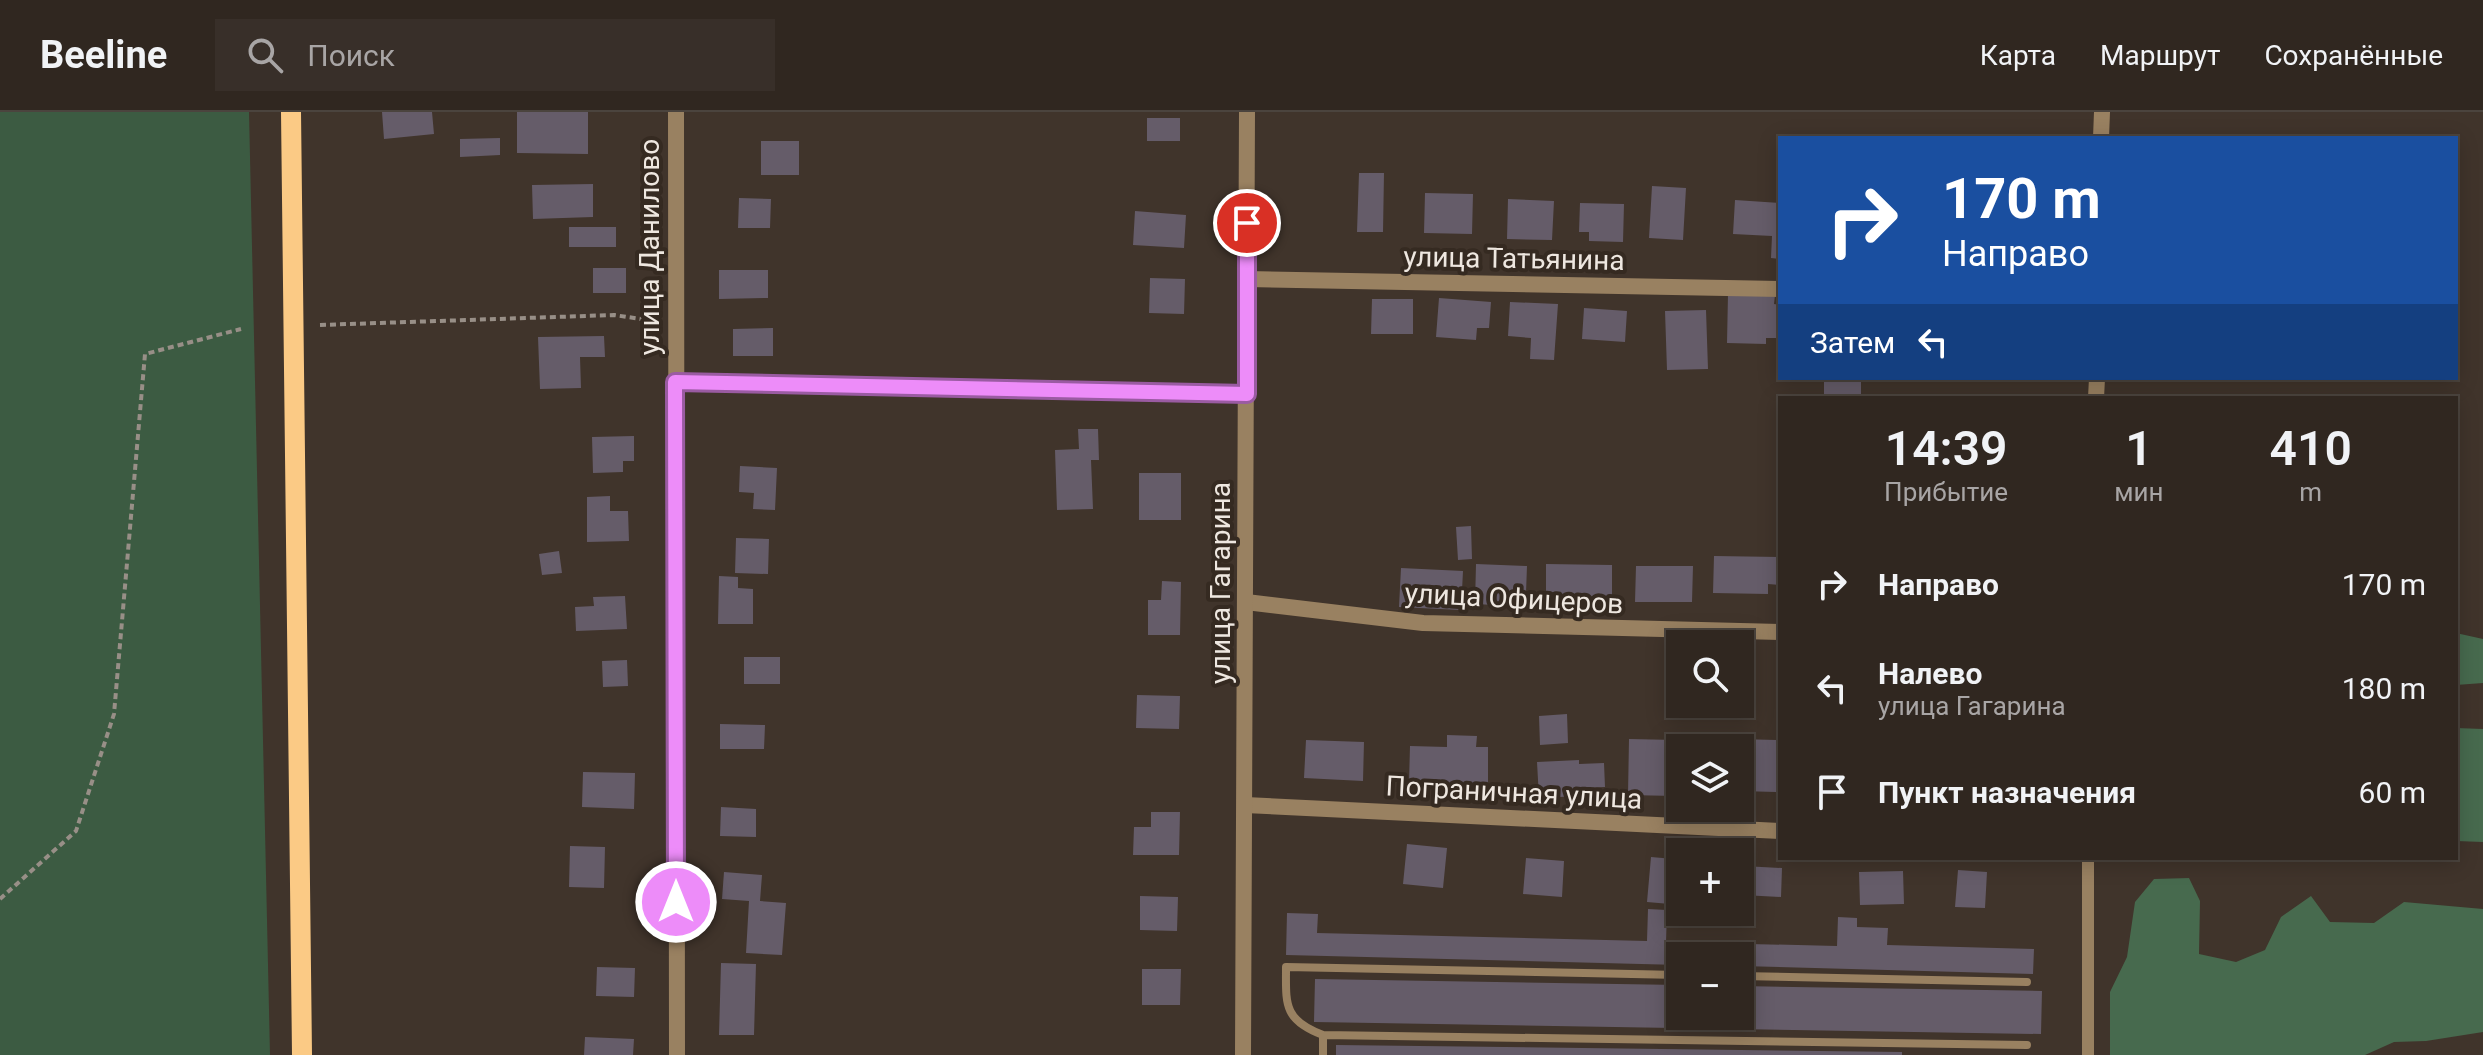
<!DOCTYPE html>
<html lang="ru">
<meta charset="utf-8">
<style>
body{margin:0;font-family:Roboto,sans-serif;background:#382f29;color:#f1f3f6;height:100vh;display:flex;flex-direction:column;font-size:30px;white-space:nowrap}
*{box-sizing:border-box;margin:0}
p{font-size:26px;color:#a8a5a5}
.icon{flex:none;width:44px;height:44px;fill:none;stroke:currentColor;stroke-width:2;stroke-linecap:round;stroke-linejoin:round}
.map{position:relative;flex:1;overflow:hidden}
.side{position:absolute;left:1778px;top:284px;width:680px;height:464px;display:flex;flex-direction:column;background:#302720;border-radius:0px;box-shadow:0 4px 20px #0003,0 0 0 2px #4b443e}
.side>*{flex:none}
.hud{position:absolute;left:1778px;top:24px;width:680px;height:244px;border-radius:0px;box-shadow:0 4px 20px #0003,0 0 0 2px #4b443e;background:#1a4fa0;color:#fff;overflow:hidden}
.controls{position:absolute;left:1666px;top:518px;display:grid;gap:16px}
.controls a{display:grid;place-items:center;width:88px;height:88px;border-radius:0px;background:#302720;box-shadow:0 4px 20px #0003,0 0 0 2px #4b443e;font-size:40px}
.pin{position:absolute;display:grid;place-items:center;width:68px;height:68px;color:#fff;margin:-34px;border:4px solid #fff;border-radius:50%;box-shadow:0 2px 8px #0007}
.me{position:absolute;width:88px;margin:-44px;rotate:0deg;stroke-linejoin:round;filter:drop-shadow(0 0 6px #0008)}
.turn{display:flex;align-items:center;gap:28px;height:168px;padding:0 32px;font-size:36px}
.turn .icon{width:104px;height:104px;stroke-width:2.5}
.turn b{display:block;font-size:56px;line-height:68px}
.then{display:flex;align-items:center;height:76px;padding:0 32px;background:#0003;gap:16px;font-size:30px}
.eta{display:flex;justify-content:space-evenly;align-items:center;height:136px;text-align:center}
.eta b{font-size:48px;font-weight:600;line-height:56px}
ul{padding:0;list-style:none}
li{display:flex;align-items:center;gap:24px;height:104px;padding:0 32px}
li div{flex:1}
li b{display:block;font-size:30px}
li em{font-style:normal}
header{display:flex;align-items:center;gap:48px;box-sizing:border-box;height:112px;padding:0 40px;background:#302720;border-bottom:2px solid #4b443e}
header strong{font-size:38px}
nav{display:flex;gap:44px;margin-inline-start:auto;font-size:28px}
.search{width:560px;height:72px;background:#382f29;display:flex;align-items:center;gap:20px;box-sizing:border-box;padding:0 28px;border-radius:0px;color:#a8a5a5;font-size:30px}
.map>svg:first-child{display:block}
</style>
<header>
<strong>Beeline</strong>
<div class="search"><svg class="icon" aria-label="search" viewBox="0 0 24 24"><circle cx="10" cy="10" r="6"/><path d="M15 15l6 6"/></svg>Поиск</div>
<nav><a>Карта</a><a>Маршрут</a><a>Сохранённые</a></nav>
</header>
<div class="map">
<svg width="2483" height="943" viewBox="0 0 2483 943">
<rect width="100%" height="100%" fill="#40342b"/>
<path fill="#3c5b42" d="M0,0H249L270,943H0Z"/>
<path fill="#476a4e" d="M2456,521L2483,527V571L2456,573Z
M2456,616L2483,617V730L2456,729Z
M2189,766L2200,789L2199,842L2236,850L2265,838L2281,805L2311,784L2330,810L2374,811L2404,790L2483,797V920L2426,929L2394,930L2365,943H2110V880L2127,845L2135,790L2154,767Z"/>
<path fill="#655c69" d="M382,0H432L434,22L384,27Z
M517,0H588V42L517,41Z
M1147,6H1180V29H1147Z
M500,26V43L460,45V27Z
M761,29H799V63H761Z
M1359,61H1384L1383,120H1357Z
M593,72V105L533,107L532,73Z
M1652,74L1686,76L1683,128L1649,126Z
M1425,81L1473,82L1472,122L1424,121Z
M739,86L771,87L770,116H738Z
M1508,87L1554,89L1552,128L1507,127Z
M1735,88L1780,91V147L1771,146L1772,124L1733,122Z
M1580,91L1624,92L1623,130L1589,129V120H1579Z
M1135,99L1186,103L1184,136L1133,133Z
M569,115H616V135H569Z
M593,156H626V181H593Z
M719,158H768V186L719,187Z
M1150,166L1185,167L1184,202L1149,201Z
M1728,182L1775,183L1774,192L1780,193V226H1766V232L1727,231Z
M1439,186L1491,190L1489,216H1477L1476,228L1436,225Z
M1372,187H1413V222H1371Z
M1510,190L1558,192L1554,248L1530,247L1531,226L1508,224Z
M1584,196L1627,199L1625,230L1582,227Z
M1706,198L1708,257L1667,258L1665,199Z
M773,216V244H733V217Z
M604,224L605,245H580L581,276L540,277L538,225Z
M1824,266H1861V283L1824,286Z
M1078,317H1098L1099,348H1091L1093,397L1057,398L1055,338L1079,337Z
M634,324V349H623V360L593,361L592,325Z
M740,354L777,356L775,398L753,397L754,381L739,380Z
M1139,361H1181V408H1139Z
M610,384V399H628L629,429L587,430V385Z
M1471,414L1472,447L1458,448L1456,415Z
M736,426L769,427L768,462L735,461Z
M559,439L562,461L542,463L539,442Z
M1714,444L1780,445V473L1768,472V482L1713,481Z
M1476,452L1527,454L1526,481L1514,480V494L1475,492Z
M1546,452L1612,453V489L1592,488V498L1559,497L1560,480H1546Z
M1636,454H1693L1692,490H1635Z
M1401,456L1463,459L1461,498L1399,495Z
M719,464L738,465V476L753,477V512H718Z
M1162,469L1181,470L1180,523H1148V488H1161Z
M625,484L627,517L576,519L575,495L594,494L593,485Z
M744,545H780V572H744Z
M627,548L628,574L603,575L602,549Z
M1137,583L1180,584L1179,617L1136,616Z
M1567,602L1568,631L1540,633L1539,604Z
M720,612L765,613L764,637H720Z
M1447,623L1477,624L1476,635H1488V672H1480V683L1443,682L1444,671L1409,670L1410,634L1447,635Z
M1629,627L1676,628L1675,684L1628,683Z
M1736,627L1777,628L1776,680L1740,679V636H1736Z
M1306,628L1364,630L1363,669L1304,666Z
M1579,648V652L1604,651L1605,675L1580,676V684L1539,686L1537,650Z
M583,660L635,661L634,697L582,695Z
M721,695L756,697V725L720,724Z
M1151,700H1180L1179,743H1133L1134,715H1151Z
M1407,732L1447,736L1443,776L1403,772Z
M570,734L605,735L604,776L569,775Z
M1651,745L1674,747L1670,792L1647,790Z
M1526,746L1564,749L1562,785L1523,782Z
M1743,754L1782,756L1781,785L1742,783Z
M1958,758L1987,760L1985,796L1955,795Z
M1903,759L1904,792L1860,793L1859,760Z
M724,760L762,763L760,789L786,791L782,843L746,841L749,789L722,787Z
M1140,784L1178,785L1177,819L1140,818Z
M1648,797L1667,798L1666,830L1837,834L1838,805L1857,806V815L1888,816L1887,833L2034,837L2033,862L1740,854V844H1680V853L1286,843L1287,801L1318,802L1317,821L1647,829Z
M721,851L756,852L754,923H719Z
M597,855L635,856L634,885L596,884Z
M1142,857H1181L1180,893H1142Z
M1315,867L1680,873V904H1740V874L2042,879L2041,922L1314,910Z
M585,925L634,927L633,943H584Z
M1336,933L1902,940V943H1336Z"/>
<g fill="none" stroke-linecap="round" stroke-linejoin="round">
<path stroke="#988f87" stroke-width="4" stroke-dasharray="6 4" stroke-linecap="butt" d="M320,213L614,203L661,210
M0,787L76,719L114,602L145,242L241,217"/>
<path stroke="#998161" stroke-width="8" d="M1740,864L2027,870
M1323,923C1283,908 1286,892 1286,855L1680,863
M1323,943V923L2027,933"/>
<path stroke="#998161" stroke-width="12" d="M2088,943V746"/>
<path stroke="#998161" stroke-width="16" d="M2101,26L2102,0
M1247,167L1780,177
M675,270L1247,282
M2096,286L2097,266
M1246,490L1423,511L1780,520
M1245,693L1780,719"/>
<path stroke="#998161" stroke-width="16" d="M676,0L677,943
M1243,943L1247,0"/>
<path stroke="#fbca85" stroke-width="20" d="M291,0L302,943"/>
</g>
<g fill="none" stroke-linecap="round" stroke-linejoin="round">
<g stroke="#9a5ba2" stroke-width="20">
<path id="route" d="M676,790L675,270L1247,282V111"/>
</g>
<use href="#route" stroke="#ed8cf9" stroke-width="14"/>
</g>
<g text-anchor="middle" stroke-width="8" stroke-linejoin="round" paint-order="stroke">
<g font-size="28" fill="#eee7e0" stroke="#352a21">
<text transform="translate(649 135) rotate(-90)" y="10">улица Данилово</text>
<text transform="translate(1514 146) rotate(1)" y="10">улица Татьянина</text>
<text transform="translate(1220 471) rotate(-90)" y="10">улица Гагарина</text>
<text transform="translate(1514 486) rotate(3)" y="10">улица Офицеров</text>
<text transform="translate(1514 680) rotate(3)" y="10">Пограничная улица</text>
</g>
</g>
</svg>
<div class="controls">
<a><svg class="icon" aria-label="search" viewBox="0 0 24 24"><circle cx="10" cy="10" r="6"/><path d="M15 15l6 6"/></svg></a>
<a><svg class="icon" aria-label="layers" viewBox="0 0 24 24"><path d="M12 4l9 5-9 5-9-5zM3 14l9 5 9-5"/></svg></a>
<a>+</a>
<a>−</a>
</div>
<div class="pin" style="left:1247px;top:111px;background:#d93025"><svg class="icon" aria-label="arrive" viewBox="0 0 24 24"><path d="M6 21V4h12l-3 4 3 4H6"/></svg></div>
<svg class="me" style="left:676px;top:790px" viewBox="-20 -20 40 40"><circle r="17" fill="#ed8cf9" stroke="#fff" stroke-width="3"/><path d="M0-11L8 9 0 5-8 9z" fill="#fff"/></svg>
<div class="hud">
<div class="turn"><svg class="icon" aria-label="right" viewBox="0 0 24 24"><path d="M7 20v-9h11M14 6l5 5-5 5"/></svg><div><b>170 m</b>Направо</div></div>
<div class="then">Затем<svg class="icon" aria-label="left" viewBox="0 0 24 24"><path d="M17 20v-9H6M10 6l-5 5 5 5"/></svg></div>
</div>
<section class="side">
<div class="eta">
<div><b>14:39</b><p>Прибытие</p></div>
<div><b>1</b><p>мин</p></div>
<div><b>410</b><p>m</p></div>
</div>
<ul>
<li><svg class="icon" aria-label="right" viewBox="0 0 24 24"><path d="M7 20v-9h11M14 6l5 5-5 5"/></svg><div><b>Направо</b></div><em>170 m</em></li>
<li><svg class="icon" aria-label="left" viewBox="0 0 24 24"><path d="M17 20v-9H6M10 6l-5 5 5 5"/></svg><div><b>Налево</b><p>улица Гагарина</p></div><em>180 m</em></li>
<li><svg class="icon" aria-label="arrive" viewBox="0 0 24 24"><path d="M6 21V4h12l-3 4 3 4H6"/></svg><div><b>Пункт назначения</b></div><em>60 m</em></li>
</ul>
</section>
</div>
